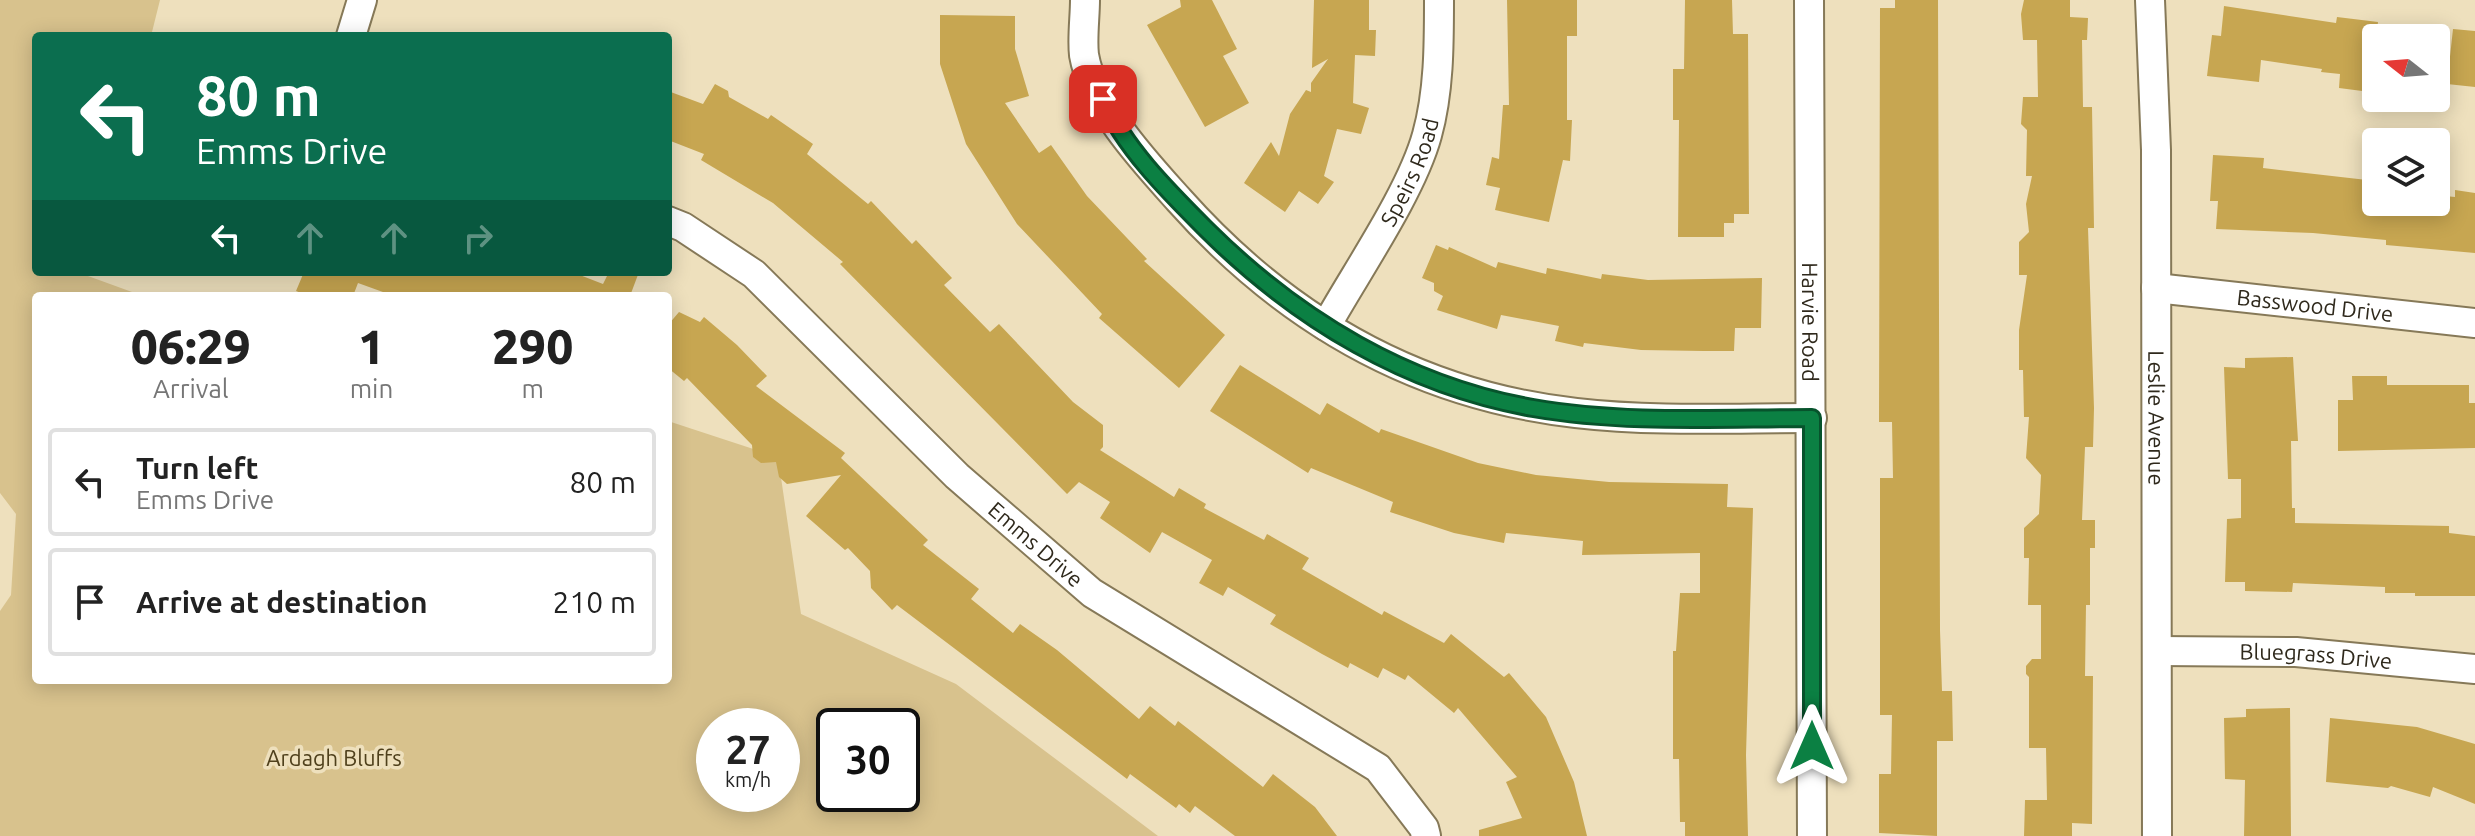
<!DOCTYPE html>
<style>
body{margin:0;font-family:Ubuntu,sans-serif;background:#f2f2f2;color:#222;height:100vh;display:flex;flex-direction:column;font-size:30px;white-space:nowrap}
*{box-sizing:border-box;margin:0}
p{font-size:26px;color:#767676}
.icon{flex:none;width:44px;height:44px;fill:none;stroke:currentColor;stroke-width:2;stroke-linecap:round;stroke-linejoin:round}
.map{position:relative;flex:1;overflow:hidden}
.details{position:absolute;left:32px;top:292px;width:640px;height:392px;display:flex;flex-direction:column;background:#fff;border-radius:8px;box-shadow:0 4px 20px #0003}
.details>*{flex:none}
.guide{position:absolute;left:32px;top:32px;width:640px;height:244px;border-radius:8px;box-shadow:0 4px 20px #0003;background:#0b6e4f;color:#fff;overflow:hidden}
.needle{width:52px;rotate:287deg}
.buttons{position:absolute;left:2362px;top:24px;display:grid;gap:16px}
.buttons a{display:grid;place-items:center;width:88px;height:88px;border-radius:8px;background:#fff;box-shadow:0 4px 20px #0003;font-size:40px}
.speed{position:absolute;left:696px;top:708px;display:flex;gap:16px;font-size:40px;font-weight:700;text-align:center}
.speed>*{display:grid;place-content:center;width:104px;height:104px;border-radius:50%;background:#fff;box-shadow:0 4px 20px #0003;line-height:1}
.speed small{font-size:20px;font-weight:400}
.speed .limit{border:4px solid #111;border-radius:12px;background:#fff;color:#111}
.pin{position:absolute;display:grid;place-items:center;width:68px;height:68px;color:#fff;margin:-34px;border-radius:16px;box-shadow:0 4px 12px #0006}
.me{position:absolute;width:88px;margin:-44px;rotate:0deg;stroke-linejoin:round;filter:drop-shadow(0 0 6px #0008)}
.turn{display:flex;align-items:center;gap:28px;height:168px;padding:0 32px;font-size:36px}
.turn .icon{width:104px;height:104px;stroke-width:2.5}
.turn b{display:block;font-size:56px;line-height:68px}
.lanes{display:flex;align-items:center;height:76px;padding:0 32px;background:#0003;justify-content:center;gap:40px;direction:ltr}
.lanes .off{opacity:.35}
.eta{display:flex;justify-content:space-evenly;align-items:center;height:136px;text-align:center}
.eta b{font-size:48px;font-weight:800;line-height:56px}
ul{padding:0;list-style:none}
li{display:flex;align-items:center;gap:24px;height:108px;margin:0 16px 12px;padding:0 16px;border:4px solid #e0e0e0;border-radius:8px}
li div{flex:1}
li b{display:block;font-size:30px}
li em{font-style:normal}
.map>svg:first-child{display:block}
</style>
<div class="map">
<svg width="2475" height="836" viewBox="0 0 2475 836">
<rect width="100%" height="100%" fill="#eee0bd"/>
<path fill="#d8c28d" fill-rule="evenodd" d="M0,0H160L151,36H36V272H77L143,296H36V680H668V421L778,457L801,614L956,684L1158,836H0V611L11,595L16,514L0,493ZM714,726H782V794H714ZM834,726H902V794H834Z"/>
<path fill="#c7a651" d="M1180,0H1212L1237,49L1223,56L1249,103L1205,127L1147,25L1181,7Z
M1314,0H1369V30H1376L1375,56L1355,55L1353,103L1369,108L1361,134L1337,129L1324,176L1334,182L1318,204L1299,191L1285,212L1244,183L1271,142L1279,156L1290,114L1306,90L1311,92V83L1328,59L1312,68Z
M1507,0H1577V36H1567V120H1572L1570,161L1563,160L1549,222L1495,210L1500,188L1486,185L1492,157L1499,159L1503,105H1509Z
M1685,0H1732L1733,34H1748L1749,214H1734V223H1724V237H1678L1679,120H1673V69H1684Z
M1895,0H1938L1940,630L1942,691H1952L1953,741H1937V836L1879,833V774H1891L1892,715H1880V478H1893L1892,422H1879L1880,8H1895Z
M2024,0H2070V17L2088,18L2087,40H2082L2083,107H2092L2094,228H2088L2094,408L2093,447H2085L2082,520H2095V548H2090V605H2086L2085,676H2093L2092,824L2072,823V836H2024L2025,800H2047L2046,748H2029V677L2026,674V666L2032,659H2041V605H2028L2029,558H2024V528L2039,514L2041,475L2026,458L2029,417H2024L2023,370H2019V330L2027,275H2019V242L2029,232L2026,204L2032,176H2026L2027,130L2021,124L2023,97H2038L2037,40H2023L2021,14Z
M2224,6L2336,23L2337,17L2378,22L2370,92L2339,88L2340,74L2321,72L2322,69L2261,60L2259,82L2207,76L2212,35L2221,36Z
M940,15L1015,16V49L1029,96L1005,103L1039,153L1051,145L1087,196L1147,259L1144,261L1225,335L1179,388L1099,318L1102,314L1017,224L966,144L940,64Z
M2453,29L2475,31V87L2447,84Z
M715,84L728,91L729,97L768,119L771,115L813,144L807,154L868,204L871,201L912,244L916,240L952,278L944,285L990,332L999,324L1073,402L1103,425V447L1100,450L1174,497L1179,488L1206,504L1204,508L1264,540L1267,534L1309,558L1302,569L1382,615L1384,611L1444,643L1451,634L1504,677L1509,673L1546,717L1574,782L1587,836H1479V830L1522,818L1506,782L1517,777L1458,708L1454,713L1408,675L1405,680L1383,668L1378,678L1350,663L1348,668L1322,654L1270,624L1276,615L1228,587L1223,596L1199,583L1212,560L1162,532L1150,553L1100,518L1110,502L1079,482L1067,494L840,264L843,262L773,203L701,160L704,154L668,140V91L703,104Z
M2213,155L2264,158L2263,168L2367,180L2375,183L2373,202H2445V196L2455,197V190L2475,193V253L2386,245V240L2313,233L2216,229L2218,201H2210Z
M1436,245L1448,250L1449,247L1496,268L1498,262L1546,274L1547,268L1601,279L1602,274L1648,280L1762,278L1761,328H1735L1734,351H1703L1641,350L1584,343L1583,347L1555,341L1559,326L1501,315L1497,329L1437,310L1443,296L1434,291V283L1422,278Z
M304,272H572L603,284L609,272H639L630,296H394L358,283L353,296H309L296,291Z
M679,312L700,322L704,317L737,345L767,376L756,386L845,453L841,458L928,540L923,545L979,589L971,599L1013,633L1020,624L1057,650L1139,719L1150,706L1175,726L1178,721L1263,787L1273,774L1315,807L1337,836H1235L1195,806L1190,813L1179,804L1176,808L1130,774L1127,779L897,605L892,610L871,588L870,571L848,548L845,550L806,516L841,475L787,484L779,477L776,462L761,463L753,457L752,445L687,378L684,381L668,368V325Z
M2293,357L2298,441H2291L2292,508H2295V523L2449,526V533L2475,536V596H2415V593H2385V587L2293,583L2292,592L2245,591V582H2225L2227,519L2241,518V479H2228L2224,367L2245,368V358Z
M1240,365L1320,415L1327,403L1379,433L1381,429L1478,463L1536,475L1609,482L1728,484L1727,507L1753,508L1746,755L1748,836H1685V822H1680L1679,759H1673V651H1676L1680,593H1700V553L1582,555L1583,541L1506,533L1504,543L1454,533L1390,512L1393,502L1311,468L1308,473L1210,411Z
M2352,376H2387V385H2469V403H2475V448L2338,451V400H2353Z
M2290,708L2291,836H2244L2245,780L2225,779L2224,718L2246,717V709Z
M2330,718L2417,727L2475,744V804L2433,787L2430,797L2391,786L2388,788L2326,782Z"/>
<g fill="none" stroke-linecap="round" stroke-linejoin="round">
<g stroke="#867958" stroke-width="32">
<g id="minor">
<path d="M1085,0C1085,17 1082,38 1084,55C1093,107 1145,162 1179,200C1285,319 1417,395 1576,413C1653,422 1734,418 1812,418"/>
<path id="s1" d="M1809,0L1812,836"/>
<path id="s2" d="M2150,0L2156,150L2157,836"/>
<path d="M351,36L362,0"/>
<path id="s3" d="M668,221L683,227L754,274L957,476L1092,593L1378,768L1424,828L1426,836"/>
<path id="s4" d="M2156,288L2475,323"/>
<path id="s5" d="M1326,326C1356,272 1411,193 1427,135C1439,92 1439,45 1439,0"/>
<path id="s6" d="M2158,651L2296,652L2475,669"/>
</g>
</g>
<use href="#minor" stroke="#fff" stroke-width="28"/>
</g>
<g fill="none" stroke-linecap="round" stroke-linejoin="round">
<g stroke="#07532c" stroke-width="20">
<path id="route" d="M1103,99C1124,148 1170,193 1208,231C1298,320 1408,386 1533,408C1624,424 1721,418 1812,418V746"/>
</g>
<use href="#route" stroke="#0b8043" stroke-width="14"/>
</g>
<g text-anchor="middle" stroke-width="7" stroke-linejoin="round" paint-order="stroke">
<g font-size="22" fill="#2f291c" stroke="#eee0bd">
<text dy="8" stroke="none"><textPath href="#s5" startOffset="176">Speirs Road</textPath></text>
<text dy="8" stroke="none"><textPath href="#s4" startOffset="160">Basswood Drive</textPath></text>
<text dy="8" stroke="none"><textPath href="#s1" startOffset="322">Harvie Road</textPath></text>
<text dy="8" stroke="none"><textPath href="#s2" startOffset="418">Leslie Avenue</textPath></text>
<text dy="8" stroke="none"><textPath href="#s3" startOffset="492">Emms Drive</textPath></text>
<text dy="8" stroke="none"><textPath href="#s6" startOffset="158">Bluegrass Drive</textPath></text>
</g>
<g font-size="22" fill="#4f401c" stroke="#eee0bd">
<text x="334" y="766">Ardagh Bluffs</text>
</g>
</g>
</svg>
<div class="buttons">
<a><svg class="needle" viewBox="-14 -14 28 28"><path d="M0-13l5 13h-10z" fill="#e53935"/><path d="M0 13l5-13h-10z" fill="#767676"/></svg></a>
<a><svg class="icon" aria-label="layers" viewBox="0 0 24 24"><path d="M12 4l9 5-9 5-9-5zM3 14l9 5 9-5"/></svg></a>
</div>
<div class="speed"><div>27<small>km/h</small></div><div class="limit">30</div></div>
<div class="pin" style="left:1103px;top:99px;background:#d93025"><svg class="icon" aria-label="arrive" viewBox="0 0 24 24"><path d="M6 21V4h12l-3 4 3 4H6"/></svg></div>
<svg class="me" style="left:1812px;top:746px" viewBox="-20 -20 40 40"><path d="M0-17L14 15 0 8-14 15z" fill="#0b8043" stroke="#fff" stroke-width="4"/></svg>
<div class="guide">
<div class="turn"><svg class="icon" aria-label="left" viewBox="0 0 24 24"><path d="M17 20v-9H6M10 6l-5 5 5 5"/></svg><div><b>80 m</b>Emms Drive</div></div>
<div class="lanes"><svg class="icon" aria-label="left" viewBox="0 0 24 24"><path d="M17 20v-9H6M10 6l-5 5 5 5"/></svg><svg class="icon off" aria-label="ahead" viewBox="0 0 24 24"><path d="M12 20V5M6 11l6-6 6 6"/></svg><svg class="icon off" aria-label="ahead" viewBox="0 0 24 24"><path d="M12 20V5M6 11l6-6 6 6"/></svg><svg class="icon off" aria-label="right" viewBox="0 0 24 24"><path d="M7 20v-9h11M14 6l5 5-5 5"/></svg></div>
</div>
<section class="details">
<div class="eta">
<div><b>06:29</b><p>Arrival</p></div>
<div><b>1</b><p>min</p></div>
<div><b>290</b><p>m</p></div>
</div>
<ul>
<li><svg class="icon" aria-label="left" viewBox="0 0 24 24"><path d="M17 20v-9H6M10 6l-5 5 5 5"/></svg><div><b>Turn left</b><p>Emms Drive</p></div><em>80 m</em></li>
<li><svg class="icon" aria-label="arrive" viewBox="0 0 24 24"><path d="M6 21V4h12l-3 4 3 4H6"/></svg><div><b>Arrive at destination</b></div><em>210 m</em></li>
</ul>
</section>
</div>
